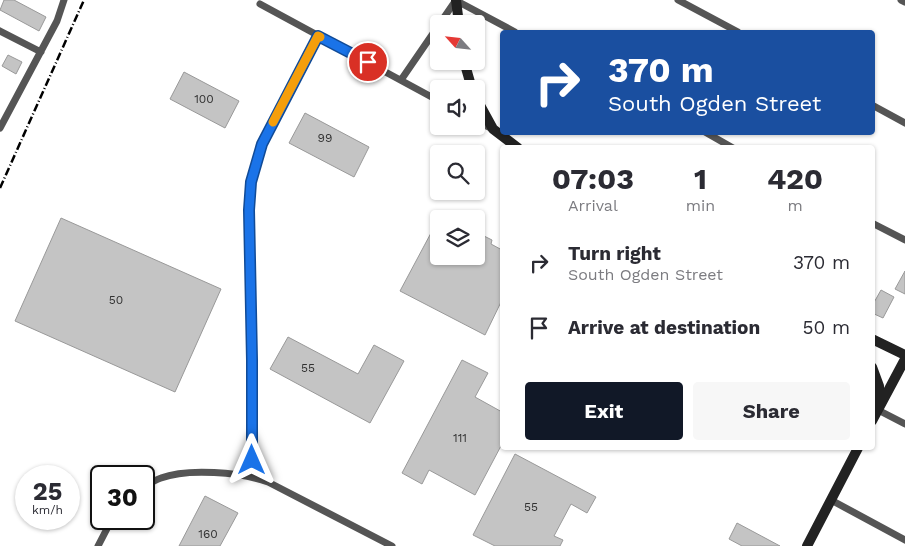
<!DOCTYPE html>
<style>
body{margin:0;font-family:"Work Sans",sans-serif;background:#f7f7f7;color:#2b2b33;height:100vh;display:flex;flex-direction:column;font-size:19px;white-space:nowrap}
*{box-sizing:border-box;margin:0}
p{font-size:16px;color:#7c7c81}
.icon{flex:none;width:28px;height:28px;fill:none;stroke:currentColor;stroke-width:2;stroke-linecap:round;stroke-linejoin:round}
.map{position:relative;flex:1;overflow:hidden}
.side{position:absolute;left:500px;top:145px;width:375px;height:305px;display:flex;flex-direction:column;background:#fff;border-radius:5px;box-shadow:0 1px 4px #0004}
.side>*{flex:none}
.banner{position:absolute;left:500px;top:30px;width:375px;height:105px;border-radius:5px;box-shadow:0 1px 4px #0004;background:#1a4fa0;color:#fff;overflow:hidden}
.needle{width:32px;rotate:297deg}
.buttons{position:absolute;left:430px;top:15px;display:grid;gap:10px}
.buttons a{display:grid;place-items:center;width:55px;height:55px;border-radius:5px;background:#fff;box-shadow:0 1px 4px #0004;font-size:25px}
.speed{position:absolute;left:15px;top:465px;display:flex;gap:10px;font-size:25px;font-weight:700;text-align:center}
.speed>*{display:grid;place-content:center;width:65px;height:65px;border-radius:50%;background:#fff;box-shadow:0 1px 4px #0004;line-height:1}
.speed small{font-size:12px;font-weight:400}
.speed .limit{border:2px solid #111;border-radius:8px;background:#fff;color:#111}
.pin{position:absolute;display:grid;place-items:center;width:42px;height:42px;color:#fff;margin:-21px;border:2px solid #fff;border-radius:50%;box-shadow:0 1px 5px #0007}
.me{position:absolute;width:55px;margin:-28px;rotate:0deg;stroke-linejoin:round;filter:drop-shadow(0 0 4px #0008)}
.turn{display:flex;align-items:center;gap:18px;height:105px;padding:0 25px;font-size:22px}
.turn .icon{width:65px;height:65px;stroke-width:2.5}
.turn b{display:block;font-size:35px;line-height:42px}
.eta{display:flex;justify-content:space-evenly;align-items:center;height:85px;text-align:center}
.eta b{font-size:30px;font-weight:700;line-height:35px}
.action{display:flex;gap:10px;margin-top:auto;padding:10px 25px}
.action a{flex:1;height:58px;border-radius:5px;background:#111827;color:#fff;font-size:20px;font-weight:700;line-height:58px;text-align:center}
.action a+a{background:#f7f7f7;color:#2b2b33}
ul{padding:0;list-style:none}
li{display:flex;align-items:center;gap:15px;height:65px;padding:0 25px}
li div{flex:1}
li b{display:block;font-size:19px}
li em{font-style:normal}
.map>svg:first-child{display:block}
</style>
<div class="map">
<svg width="905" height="546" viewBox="0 0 905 546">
<rect width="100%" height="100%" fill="#fff"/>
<path fill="#c4c4c4" stroke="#999" d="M4,0H14L46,17L39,31L0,10Z
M8,55L22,62L16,74L2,66Z
M184,72L239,101L225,128L170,99Z
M305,113L369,147L354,177L289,143Z
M61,218L221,289L175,392L15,321Z
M439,218V256H476V232L492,240L491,244L502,250V300L485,335L400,291Z
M905,271V294L895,289Z
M881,290L894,297L883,318L872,313V306Z
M288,337L358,374L374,345L404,361L370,423L270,369Z
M462,360L488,373L475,397L502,412V444L475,495L429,470L422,484L402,473Z
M515,454L596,497L587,513L571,504L554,536L563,540L560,546H495L473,535Z
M205,496L238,513L220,546H179Z
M737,523L780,546H742L729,539Z"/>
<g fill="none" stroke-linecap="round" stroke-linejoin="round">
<path stroke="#555" stroke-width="7" d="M455,0L515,32
M678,0L738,32
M901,0L905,2
M260,4L439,101
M0,31L41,52
M401,80L456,0
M872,105L905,123
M476,121L493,129
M0,128L57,21L64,0
M705,132L733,148
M872,223L905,240
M878,410L905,424
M252,476V360L249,210L251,181L262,144L318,36
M144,487C149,484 155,480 161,478C187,468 241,472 268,482L392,546
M831,500L905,540
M98,546L112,519"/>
<path stroke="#222" stroke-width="10" d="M456,0L459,24
M464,61L472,89
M476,98L493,129L518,148
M872,339L905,355
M872,367L879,386V405
M872,421L905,359
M807,546L858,448"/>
<path stroke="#000" stroke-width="2.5" stroke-dasharray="8 2.5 1 2.5" stroke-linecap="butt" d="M0,188L84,0"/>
</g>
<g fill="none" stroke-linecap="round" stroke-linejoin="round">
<g stroke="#114b97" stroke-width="12">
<path id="route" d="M252,460V360L249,210L251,182L262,144L318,36L368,62"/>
</g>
<use href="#route" stroke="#1a73e8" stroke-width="9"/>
<path stroke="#f59e0b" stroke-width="9" d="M273,122L318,36L320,37"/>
</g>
<g text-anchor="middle" stroke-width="5" stroke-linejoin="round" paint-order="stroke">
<g font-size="12" fill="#313131">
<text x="204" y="103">100</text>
<text x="325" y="142">99</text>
<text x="116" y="304">50</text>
<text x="308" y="372">55</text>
<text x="460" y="442">111</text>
<text x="531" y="511">55</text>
<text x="208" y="538">160</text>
</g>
</g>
</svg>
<div class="buttons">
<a><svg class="needle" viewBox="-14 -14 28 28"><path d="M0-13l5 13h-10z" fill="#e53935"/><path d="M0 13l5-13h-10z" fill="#7c7c81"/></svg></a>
<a><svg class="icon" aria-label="sound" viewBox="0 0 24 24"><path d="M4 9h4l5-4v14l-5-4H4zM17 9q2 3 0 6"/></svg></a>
<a><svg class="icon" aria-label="search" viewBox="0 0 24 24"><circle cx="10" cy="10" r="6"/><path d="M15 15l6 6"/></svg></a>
<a><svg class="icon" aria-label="layers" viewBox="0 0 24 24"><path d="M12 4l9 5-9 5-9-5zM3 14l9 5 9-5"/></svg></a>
</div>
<div class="speed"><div>25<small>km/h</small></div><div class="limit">30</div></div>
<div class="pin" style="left:368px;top:62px;background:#d93025"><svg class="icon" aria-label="arrive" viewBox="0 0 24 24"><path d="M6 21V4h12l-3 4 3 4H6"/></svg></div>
<svg class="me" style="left:252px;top:460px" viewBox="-20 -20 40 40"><path d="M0-17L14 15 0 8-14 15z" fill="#1a73e8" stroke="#fff" stroke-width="4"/></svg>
<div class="banner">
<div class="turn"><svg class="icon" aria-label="right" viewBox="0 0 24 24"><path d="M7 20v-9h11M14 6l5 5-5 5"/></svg><div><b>370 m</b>South Ogden Street</div></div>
</div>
<section class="side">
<div class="eta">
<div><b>07:03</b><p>Arrival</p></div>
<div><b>1</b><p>min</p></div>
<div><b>420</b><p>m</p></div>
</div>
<ul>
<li><svg class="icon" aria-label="right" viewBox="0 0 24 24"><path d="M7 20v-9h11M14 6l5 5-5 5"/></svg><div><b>Turn right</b><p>South Ogden Street</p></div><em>370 m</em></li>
<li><svg class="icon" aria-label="arrive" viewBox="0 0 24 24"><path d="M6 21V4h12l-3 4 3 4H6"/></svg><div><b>Arrive at destination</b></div><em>50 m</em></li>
</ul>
<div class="action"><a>Exit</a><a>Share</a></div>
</section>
</div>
